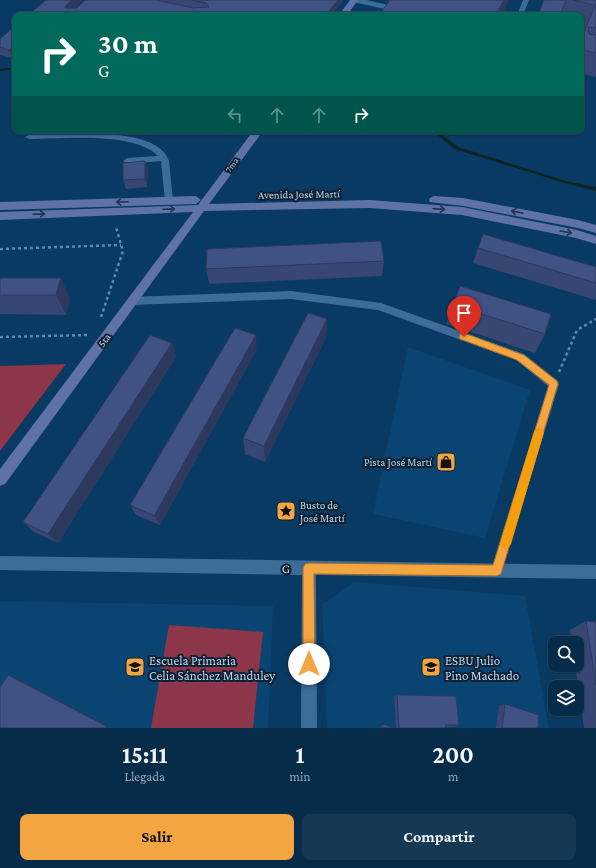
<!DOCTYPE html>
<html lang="es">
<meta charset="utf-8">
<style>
body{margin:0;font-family:"Crimson Pro",serif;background:#153854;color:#f1f3f6;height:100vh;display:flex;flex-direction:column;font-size:15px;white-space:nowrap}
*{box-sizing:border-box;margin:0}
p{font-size:13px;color:#98a7b5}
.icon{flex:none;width:22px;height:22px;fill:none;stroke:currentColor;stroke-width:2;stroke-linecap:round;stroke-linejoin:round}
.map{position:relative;height:728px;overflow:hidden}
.sheet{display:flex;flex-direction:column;background:#072c4a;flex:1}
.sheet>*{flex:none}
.guide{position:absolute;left:12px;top:12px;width:572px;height:122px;border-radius:8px;box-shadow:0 1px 3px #0004,0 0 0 1px #284862;background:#00695c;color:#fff;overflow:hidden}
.tools{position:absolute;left:548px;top:636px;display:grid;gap:8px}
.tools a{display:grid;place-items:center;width:36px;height:36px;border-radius:8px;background:#072c4a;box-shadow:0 1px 3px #0004,0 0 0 1px #284862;font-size:20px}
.pin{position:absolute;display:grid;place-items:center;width:34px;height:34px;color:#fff;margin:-41px -17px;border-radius:50% 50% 50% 0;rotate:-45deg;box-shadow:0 0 4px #0007}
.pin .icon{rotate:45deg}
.me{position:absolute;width:44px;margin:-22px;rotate:0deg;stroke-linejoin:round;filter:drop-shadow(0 0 3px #0008)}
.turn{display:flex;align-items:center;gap:14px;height:84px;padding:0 20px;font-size:18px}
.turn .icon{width:52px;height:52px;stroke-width:2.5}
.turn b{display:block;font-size:28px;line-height:34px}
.lanes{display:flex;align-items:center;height:38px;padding:0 20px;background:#0003;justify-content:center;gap:20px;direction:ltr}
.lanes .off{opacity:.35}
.eta{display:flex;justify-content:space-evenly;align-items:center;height:68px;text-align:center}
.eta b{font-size:24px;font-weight:700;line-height:28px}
.button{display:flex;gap:8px;margin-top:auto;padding:8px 20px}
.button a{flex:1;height:46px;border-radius:8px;background:#f3a542;color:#111;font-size:16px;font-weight:700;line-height:46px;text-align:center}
.button a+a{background:#153854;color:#f1f3f6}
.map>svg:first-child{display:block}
</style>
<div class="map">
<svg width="596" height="728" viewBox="0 0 596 728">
<rect width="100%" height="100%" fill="#093a63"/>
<path fill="#0a4472" d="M408,347L530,390L485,538L373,514Z
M354,582L525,596L549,728H327L322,605Z
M0,601L273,606L268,728H0Z"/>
<path fill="#8d3549" d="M66,364L0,451V366Z
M169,625L263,632L253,728H151Z"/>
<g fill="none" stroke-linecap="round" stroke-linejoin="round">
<path fill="#0d2422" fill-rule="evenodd" d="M15,67V69L0,71V69Z
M433,131H438L458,147L570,182L596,187V191L568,184L454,149Z"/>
<path stroke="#6287a8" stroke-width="2.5" stroke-dasharray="3 3" stroke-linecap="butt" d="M0,249L121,245
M101,317L123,251L116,227
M0,337L89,335
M559,372L577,330L596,319"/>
<path fill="#3e6c98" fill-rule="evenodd" d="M523,0H529L523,15H517Z
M81,133C104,134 160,133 169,161L173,201L172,203L169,204L165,201L161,161L127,164L123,161L127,158L158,156C134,131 61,139 29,139L25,137L29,135Z
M291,291L381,303L524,354L558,381L559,384L501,574L497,576L493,574L491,570L548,386L516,360L378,310L291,299L132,305L127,301L132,297Z"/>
<path fill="#3e6c98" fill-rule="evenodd" d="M180,0H188L173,15H165Z
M352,0H366L425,13L426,15H412L353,2Z
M0,556L596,565V579L316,575L317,728H301L302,575L0,570Z"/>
<path fill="#5e72a6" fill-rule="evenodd" d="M350,0H358L347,15H339Z
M253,131H263L209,204L369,200L462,207L577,230L596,236V244L576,238L462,215L369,208L204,211L5,484L0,486V469L193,212L0,220V212L198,205Z
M196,196L201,200L196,204L0,210V202Z
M434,196L463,198L578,220L596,225V233L578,228L463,206L430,202L429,200L430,198Z"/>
</g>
<path fill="#374672" d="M158,0H343L332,15H28L75,8Z
M390,0H509L502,15H382V11Z
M544,0H596V77L581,73V40L586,27L581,26V15H538Z
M15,26L12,58L0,55V39Z
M145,161L148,169L147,187L126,189L123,180Z
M483,234L596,267V300L473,263Z
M384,261L382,276L209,284L206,269Z
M0,278L70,298L66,315L0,314Z
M453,305L545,334L535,353L446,324Z
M327,319L326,338L265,462L245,454L243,438Z
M172,343L176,357L58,543L34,532L23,522Z
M257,349L160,525L136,515L130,505Z
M586,621L596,622V728H584L575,665H577V643H572L570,630Z
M397,695L459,725L454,727H445V728H396L394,697Z
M505,704L538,728H496L499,706Z
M383,724L395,728H380L381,726Z"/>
<path fill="#2d395c" d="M72,0H83L68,14L65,8L66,6Z
M338,0H343L332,15H326Z
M504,0H509L502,15H496Z
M15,44V55L12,58L9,50Z
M145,161L148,169L147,187L145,179Z
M61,278L70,298L66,315L56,295Z
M327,319L326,338L265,462L264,446Z
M256,335L257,349L160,525L154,516Z
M172,343L176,357L58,543L48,534Z
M8,675L17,678L112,728H105Z"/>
<path fill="#405184" stroke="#2d395c" d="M46,0H72L66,6L65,8H77L85,0H157L193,8L209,7L206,3L192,0H338L326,15H65L56,13L54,15H28Z
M390,0H504L496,15H401L382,11Z
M544,0H566L560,15H538Z
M573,0H596V28L588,27L589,34L596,35V53L581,49V40L595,5Z
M15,26V44L9,50L0,47V39Z
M145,161V179L123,180V163Z
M483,234L596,267V283L478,248Z
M381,241L384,261L206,269L207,249Z
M0,278H61L56,295H0Z
M460,286L551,314L545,334L453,305Z
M308,313L327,319L264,446L243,438Z
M235,328L256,335L154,516L130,505Z
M150,335L172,343L48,534L23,522Z
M586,621L596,622V685Z
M8,675L106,726L105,728H0V687Z
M397,695L456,696L459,725H446L445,728H399Z
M505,704L539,715L538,728H502Z
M383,724L395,728H382Z"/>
<defs><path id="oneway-shaft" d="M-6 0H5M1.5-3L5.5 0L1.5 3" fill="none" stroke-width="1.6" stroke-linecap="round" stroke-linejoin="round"/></defs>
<g stroke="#223550">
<use href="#oneway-shaft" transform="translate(122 202) rotate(178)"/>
<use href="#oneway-shaft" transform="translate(169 209) rotate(-2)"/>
<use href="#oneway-shaft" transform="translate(439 209) rotate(4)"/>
<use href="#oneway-shaft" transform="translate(517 212) rotate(-169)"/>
<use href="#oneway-shaft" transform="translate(39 214) rotate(-2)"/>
<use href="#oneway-shaft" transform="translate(566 232) rotate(11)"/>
</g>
<path fill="#f3a542" stroke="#9e6b2b" d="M464,333L524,355L557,381L558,384L501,574L497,576L314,574L315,664L313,668L309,670L305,668L303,664V568L305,564L309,563L493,565L549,385L517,360L460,339L459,337L460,334Z"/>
<path fill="#f59e0b" d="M539,428L542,429L544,432L511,544L509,547L505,549L501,547L500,544L534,432L536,429Z"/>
<defs>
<g id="shop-square" transform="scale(1)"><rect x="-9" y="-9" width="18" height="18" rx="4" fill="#f3a542" stroke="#0e2133"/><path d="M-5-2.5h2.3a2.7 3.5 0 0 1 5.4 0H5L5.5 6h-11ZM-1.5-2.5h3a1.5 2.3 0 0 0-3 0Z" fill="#111"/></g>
<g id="sight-square" transform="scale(1)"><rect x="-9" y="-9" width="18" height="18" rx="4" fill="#f3a542" stroke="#0e2133"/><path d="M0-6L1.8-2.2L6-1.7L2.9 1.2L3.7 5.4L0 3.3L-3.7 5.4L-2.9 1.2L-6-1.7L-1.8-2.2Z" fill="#111"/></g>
<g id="school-square" transform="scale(1)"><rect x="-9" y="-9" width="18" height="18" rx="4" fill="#f3a542" stroke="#0e2133"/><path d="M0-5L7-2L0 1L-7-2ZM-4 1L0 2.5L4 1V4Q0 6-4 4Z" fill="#111"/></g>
</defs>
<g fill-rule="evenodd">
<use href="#shop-square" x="446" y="462"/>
<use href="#sight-square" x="286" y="511"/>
<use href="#school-square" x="135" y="667"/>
<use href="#school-square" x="431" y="667"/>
</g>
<g text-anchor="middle" stroke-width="4" stroke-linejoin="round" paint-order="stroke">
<g font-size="9" fill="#bdd6ee" stroke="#0e2133">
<text transform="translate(232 165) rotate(-54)" y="3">7ma</text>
</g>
<g font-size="11" fill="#bdd6ee" stroke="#0e2133">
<text transform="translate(299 194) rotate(-1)" y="4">Avenida José Martí</text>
<text transform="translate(104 340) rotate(-54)" y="4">5ta</text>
</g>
<g font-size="11" fill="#bdd6ee" stroke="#0e2133" text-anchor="end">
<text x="432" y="466">Pista José Martí</text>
<text x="300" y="509" text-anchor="start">Busto de<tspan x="300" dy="13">José Martí</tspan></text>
</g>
<g font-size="13" fill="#bdd6ee" stroke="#0e2133">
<text transform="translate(286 568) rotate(1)" y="5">G</text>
</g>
<g font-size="13" fill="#bdd6ee" stroke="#0e2133" text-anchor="start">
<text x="149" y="665">Escuela Primaria<tspan x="149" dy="15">Celia Sánchez Manduley</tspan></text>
<text x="445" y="665">ESBU Julio<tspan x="445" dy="15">Pino Machado</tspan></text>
</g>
</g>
</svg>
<div class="tools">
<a><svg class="icon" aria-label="search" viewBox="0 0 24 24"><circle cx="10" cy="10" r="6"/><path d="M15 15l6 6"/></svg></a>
<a><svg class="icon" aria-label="layers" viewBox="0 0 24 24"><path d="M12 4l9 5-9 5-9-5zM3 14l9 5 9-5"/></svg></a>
</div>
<div class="pin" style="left:464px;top:337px;background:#d93025"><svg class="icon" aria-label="arrive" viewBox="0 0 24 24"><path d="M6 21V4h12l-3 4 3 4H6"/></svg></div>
<svg class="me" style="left:309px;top:664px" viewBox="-20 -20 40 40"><circle r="19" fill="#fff"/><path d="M0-13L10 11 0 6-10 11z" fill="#f3a542"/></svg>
<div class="guide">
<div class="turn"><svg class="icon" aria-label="right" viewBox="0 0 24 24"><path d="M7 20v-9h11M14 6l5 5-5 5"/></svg><div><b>30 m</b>G</div></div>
<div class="lanes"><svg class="icon off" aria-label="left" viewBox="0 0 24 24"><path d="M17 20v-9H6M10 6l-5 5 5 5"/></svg><svg class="icon off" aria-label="ahead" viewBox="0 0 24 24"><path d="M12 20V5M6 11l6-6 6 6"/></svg><svg class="icon off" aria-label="ahead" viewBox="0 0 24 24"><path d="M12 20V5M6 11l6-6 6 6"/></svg><svg class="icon" aria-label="right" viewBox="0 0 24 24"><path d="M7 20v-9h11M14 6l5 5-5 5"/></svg></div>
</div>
</div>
<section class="sheet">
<div class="eta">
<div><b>15:11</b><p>Llegada</p></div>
<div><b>1</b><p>min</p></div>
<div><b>200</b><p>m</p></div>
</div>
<div class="button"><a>Salir</a><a>Compartir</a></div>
</section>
